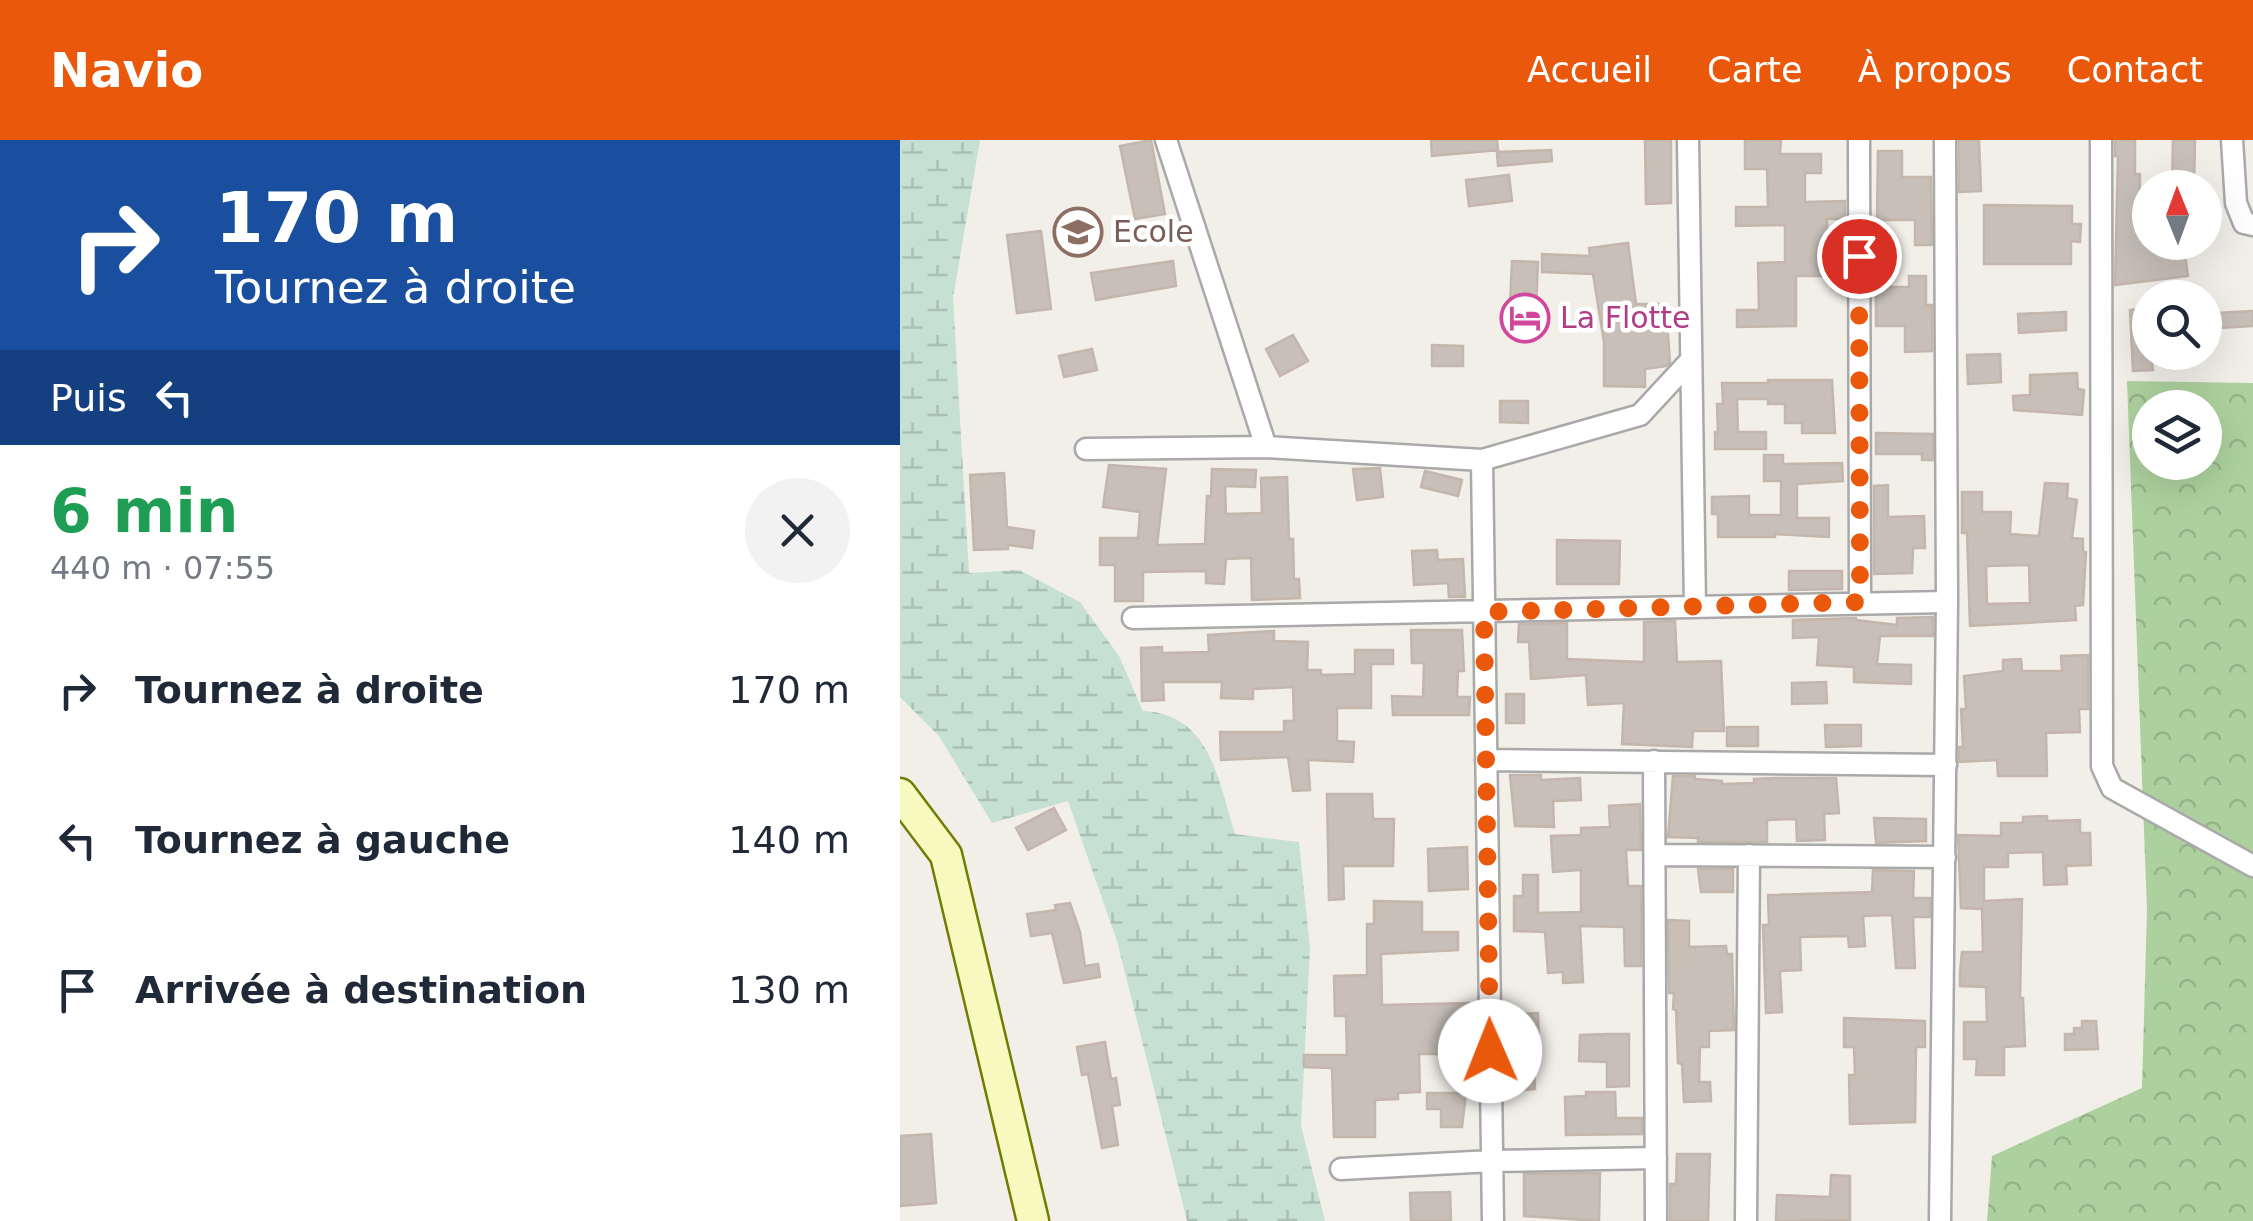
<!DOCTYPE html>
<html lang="fr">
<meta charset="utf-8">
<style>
body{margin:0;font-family:"DejaVu Sans",sans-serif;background:#f2f2f3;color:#1f2937;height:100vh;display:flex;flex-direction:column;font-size:38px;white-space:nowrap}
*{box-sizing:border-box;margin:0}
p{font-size:32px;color:#747a83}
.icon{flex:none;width:55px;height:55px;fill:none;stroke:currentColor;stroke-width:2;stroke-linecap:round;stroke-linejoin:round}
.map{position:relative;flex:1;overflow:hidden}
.details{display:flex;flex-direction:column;background:#fff;width:900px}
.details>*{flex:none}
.top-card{background:#1a4fa0;color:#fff;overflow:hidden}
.needle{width:65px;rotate:359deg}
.buttons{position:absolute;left:1232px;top:30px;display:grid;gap:20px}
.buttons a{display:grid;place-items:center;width:90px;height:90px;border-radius:50%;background:#fff;box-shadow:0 10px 40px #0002;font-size:50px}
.pin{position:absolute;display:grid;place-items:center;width:85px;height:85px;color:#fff;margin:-42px;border:5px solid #fff;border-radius:50%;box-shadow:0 2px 10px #0007}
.me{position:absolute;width:110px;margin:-55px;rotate:359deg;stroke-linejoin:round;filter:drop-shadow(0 0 8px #0008)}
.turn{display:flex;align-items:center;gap:35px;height:210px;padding:0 50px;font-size:45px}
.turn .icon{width:130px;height:130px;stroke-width:2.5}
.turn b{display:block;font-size:70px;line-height:85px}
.then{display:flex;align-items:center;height:95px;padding:0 50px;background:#0003;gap:20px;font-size:38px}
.round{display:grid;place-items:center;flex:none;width:105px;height:105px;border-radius:52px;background:#f2f2f3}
.headline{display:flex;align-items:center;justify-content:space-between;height:170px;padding:0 50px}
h1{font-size:60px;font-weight:800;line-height:75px;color:#1e9e55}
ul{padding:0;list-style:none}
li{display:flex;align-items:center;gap:30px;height:150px;padding:0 50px}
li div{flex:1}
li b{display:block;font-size:38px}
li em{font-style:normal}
header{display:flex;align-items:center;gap:60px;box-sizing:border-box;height:140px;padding:0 50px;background:#ea580c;color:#fff}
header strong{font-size:48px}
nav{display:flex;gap:55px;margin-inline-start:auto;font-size:35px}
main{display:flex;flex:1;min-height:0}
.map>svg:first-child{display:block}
</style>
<header>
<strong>Navio</strong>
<nav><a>Accueil</a><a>Carte</a><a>À propos</a><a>Contact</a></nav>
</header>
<main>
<section class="details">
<div class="top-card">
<div class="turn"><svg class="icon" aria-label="right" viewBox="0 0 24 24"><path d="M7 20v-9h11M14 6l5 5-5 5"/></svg><div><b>170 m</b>Tournez à droite</div></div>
<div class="then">Puis<svg class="icon" aria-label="left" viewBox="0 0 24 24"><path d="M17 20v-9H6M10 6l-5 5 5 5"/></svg></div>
</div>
<div class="headline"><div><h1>6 min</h1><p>440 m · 07:55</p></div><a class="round"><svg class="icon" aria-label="close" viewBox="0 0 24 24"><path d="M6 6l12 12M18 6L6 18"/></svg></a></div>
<ul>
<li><svg class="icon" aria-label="right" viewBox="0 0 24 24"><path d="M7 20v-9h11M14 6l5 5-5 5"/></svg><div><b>Tournez à droite</b></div><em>170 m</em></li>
<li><svg class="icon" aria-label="left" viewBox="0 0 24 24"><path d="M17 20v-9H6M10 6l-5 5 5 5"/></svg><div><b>Tournez à gauche</b></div><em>140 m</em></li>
<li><svg class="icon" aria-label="arrive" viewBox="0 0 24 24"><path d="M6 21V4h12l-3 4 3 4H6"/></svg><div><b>Arrivée à destination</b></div><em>130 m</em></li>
</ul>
</section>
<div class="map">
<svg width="1353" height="1081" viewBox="0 0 1353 1081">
<defs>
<pattern id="forest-crowns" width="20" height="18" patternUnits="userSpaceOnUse" patternTransform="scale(2.5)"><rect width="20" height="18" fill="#add19e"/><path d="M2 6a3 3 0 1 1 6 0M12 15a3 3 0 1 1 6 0" fill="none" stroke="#95b388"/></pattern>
<pattern id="wetland-marsh" width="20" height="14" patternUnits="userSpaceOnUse" patternTransform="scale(2.5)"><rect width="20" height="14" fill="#c6e0d4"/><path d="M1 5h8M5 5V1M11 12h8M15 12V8" fill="none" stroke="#aac0b6"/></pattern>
</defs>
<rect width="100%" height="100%" fill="#f2efe9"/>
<path fill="url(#forest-crowns)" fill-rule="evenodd" d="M1227,241L1353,243V1081H1087L1092,1016L1242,948L1247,770ZM1250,268H1305V322H1250Z"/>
<path fill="url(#wetland-marsh)" d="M0,0H80L53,158L69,433L119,430L180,462L219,516L243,571C311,574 318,641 335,694L399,702L410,808L401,986L425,1081H287L217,801L168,661L92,683L39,596L0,557Z"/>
<path fill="#c7bfb8" stroke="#c4b6ab" stroke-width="2.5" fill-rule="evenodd" d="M251,0L265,74L235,79L220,6Z
M531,0H597L598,10L532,16Z
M745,0H771V63L746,64Z
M845,0H881L880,14H921V33H905V62L945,61V79H927L928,118H946V136H896V186L837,187V170H859L858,123L885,122V85L836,86V67H868L867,29H845Z
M1059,0H1079L1081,51L1059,52Z
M1215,0H1235V34H1240L1239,88L1250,87V102H1268L1269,115L1285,113L1288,136L1215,145L1218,16H1215Z
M1273,0H1295L1294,48H1272Z
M651,10L652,21L598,26L597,12Z
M978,11H1002V37H1031L1032,105H1015V80H977Z
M609,35L612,61L569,66L566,40Z
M1084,65L1172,66V84H1181L1180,102L1171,101V124H1084Z
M141,91L151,169L117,173L107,95Z
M728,103L736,164H766L770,223L766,226L745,229V247L704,246V202L693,134L642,132V114L690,116L689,108Z
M273,121L276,146L196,160L191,133Z
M612,121L638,122L636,167L610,166Z
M1009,136H1026V165H1032V211L1005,212V186H976V147H1009Z
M1245,168L1253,230L1233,231L1230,170Z
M1353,171V186L1320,188L1318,173Z
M1166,172V190L1119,193L1118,174Z
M393,195L408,221L380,236L366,209Z
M532,205L563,206V226H532Z
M192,209L197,230L164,237L159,216Z
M1100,214L1101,242L1068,244L1067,215Z
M1177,233L1178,249L1184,250L1182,275L1114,270L1113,256L1130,255V235Z
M868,240H932L935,293H902V283H885V264H868V259H837L838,292H866V309H815V292H818L817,264H823L822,243H868Z
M600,261H628V283L600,282Z
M976,293L1033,294V320H1022V314H976Z
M864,315H883V324L942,323L943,341L897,344V378H929V397L875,394V397H818V374H812V357L849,356V375H881V341H864Z
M209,325L266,329L257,405L305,404L307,356H311L312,329L356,330L355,347L325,346L326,374L362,373L361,338L387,337L389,399H393L394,439H399L400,458L352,460L351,418L326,419L324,444L306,443V431L243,432V461H215V425H200V398H238L240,372L203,367Z
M480,328L483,357L457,360L453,329Z
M525,331L562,340L558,356L521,347Z
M104,333L107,387L134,391L132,408L108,405V409L74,410L70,335Z
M1145,343L1168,344L1167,358L1177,360L1172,398L1183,399V412H1186L1183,465L1175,466L1176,480L1070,486L1067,393H1062V352H1082V372H1111L1110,394L1139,396ZM1129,425L1130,463L1087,464L1086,426Z
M988,345V377L1024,376L1025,408H1013L1012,433L974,434V346Z
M657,400L720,401L719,444H657Z
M537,410L538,420L563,419L565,457H549L548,443L514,445L512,411Z
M889,431H942V449L889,450Z
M1033,477V496H980L977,524L1011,525V544L954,542V527L917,525L919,497L893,498V480L956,478V480L997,485V478Z
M775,481L777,522L821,521L824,591H793L792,607L722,604L724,563L688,565L686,535L631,539L629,502H618L619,484L667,483V519L744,522V482Z
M511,490H562L564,531H558L557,557H570L569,575H493L492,556L523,557L524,523H512Z
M374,491V501L408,502L407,530H421V535L455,534V510H493V524H471V568H437V601L454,602L453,622L408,620L410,650L393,651L388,617L321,620L320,592H384V581H394L393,547L353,549V559L321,558L322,542H263L264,560L242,561L241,508L262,507V513L309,512L308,495Z
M1188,515V569H1179L1180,592L1146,593L1147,636H1098L1097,620L1059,622V607H1063L1061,569H1066L1064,536L1103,531V520L1121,519L1122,531H1162L1161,516Z
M926,542L927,563L892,564V543Z
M606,554H624V583H606Z
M925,585H961V606L926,607Z
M827,587H858V606H827Z
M610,635H641V640L680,638L681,660L653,661L654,687L615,686Z
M773,636H795V639L822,641V644L854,643V639L875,638H936L939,673L924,674L925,700L897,701L896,679L867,680V702H798V698L768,697Z
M427,654H472L473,679H494L493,726H443L444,759L429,760Z
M740,664L741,710H726L728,746H741V826H725L724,787L680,786L683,842L663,843V832L648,833L645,792L614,791V756H623V735H638V773L681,772V730L653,732L651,696L681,695V688L710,687L709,666Z
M154,668L166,690L128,710L116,688Z
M1147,676V681L1180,680V693H1190L1191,725L1166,726L1167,744L1144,745L1143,712L1108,713V727H1084V761L1122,759L1120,858H1123L1125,906L1104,907V935H1076L1077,919H1064V882H1087L1086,847L1060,846V832L1062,812H1083L1082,769L1061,768L1058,695L1101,696V683H1123V677Z
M974,678L1026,679V701L976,703Z
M567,707L568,749L529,751L528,709Z
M798,729H833V752H801Z
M973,730L1014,731L1013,758H1030V777H1013L1015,828H996L992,775L963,776L965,806L949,807L948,796L900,797L901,830L880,831L882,872L866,873L863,785H869L868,755L972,752Z
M474,761L522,762V792H558V810L481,814L482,865L569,863L573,914H519L520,952L498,953V959L475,960V997H434L432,928L404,927V915H447L446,876H435L434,836L467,835V784H474Z
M170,763L180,792L185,826L198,824L200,837L164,843L152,793L131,796L127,774L156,770L155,765Z
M768,780L789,781V807L826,806L827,814H832L834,890L809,891V907H800L799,942H810L811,961L784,962L782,924L778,923L776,870L773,869L774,853H769Z
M638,873L639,907L633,908L635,949L620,950L616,874Z
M944,878L1025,881V907H1016L1015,982L950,984L949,935H955L954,907H944Z
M1182,881H1196L1198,909L1165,910V894H1174V888H1182Z
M707,894H729V946L707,947V922L679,921L680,895Z
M205,902L211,939L216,938L220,965L212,966L218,1005L202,1008L188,934L182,935L177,907Z
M686,952H715L716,978H742V994L666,995L665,957L686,956Z
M527,953H566L562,987H541V969H527Z
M31,994L36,1063L0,1066V996Z
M777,1014H810L808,1081H770V1044H776Z
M700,1033L699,1081L624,1076V1034Z
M931,1035L950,1036V1080L876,1081L877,1055L930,1057Z
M550,1052L551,1081H511L510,1053Z"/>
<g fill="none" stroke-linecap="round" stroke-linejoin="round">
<g stroke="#a9a9a9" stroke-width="25">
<path id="minor" d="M266,0L366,307L582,320L740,275L791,220
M788,0L795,467
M959,0L960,462
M1201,0L1202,626L1212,648L1353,726
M1332,0L1336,63L1344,83L1353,85
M186,309L366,307
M582,320L593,1081
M233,478L1047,462
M586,620L1046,625
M754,621L756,1081
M756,715L1045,717
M441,1029L592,1021L756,1018
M846,1081L849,715
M1040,1081L1047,462L1045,0"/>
</g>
<g stroke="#707d05" stroke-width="35">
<path id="secondary" d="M0,654L46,715L133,1081"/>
</g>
<use href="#minor" stroke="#fff" stroke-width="20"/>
<use href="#secondary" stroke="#f7fabf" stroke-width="30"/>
</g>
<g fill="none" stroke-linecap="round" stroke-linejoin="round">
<path stroke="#ea580c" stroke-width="18" stroke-dasharray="0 32.4" d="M590,911L584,472L960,462L959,116"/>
</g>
<defs>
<g id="school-ring" transform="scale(2.5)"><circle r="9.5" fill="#fff" stroke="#8d6e63" stroke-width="1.5"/><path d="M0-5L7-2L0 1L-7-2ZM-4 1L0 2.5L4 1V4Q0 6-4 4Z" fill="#8d6e63"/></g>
<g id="hotel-ring" transform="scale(2.5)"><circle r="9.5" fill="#fff" stroke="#d1479c" stroke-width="1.5"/><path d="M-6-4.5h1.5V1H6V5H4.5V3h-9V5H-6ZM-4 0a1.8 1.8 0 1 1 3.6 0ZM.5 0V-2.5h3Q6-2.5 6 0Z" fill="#d1479c"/></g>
</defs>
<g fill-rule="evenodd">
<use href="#school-ring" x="178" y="92"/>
<use href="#hotel-ring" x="625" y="178"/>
</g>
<g text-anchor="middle" stroke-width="9" stroke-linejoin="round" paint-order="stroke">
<g font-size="30" fill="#785e54" stroke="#fff" text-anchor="start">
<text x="213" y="102">Ecole</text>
</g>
<g font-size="30" fill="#b23c85" stroke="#fff" text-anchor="start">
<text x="660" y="188">La Flotte</text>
</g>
</g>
</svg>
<div class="buttons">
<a><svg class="needle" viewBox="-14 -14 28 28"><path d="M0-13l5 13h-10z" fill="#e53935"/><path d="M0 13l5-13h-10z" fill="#747a83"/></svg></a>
<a><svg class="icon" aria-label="search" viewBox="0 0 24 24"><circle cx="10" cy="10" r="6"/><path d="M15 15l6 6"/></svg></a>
<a><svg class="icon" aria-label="layers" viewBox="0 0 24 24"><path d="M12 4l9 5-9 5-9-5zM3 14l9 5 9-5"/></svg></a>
</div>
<div class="pin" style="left:959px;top:116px;background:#d93025"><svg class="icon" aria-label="arrive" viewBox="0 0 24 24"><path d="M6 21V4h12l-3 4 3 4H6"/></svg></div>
<svg class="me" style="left:590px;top:911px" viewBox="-20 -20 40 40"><circle r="19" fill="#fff"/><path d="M0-13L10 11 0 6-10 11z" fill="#ea580c"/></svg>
</div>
</main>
